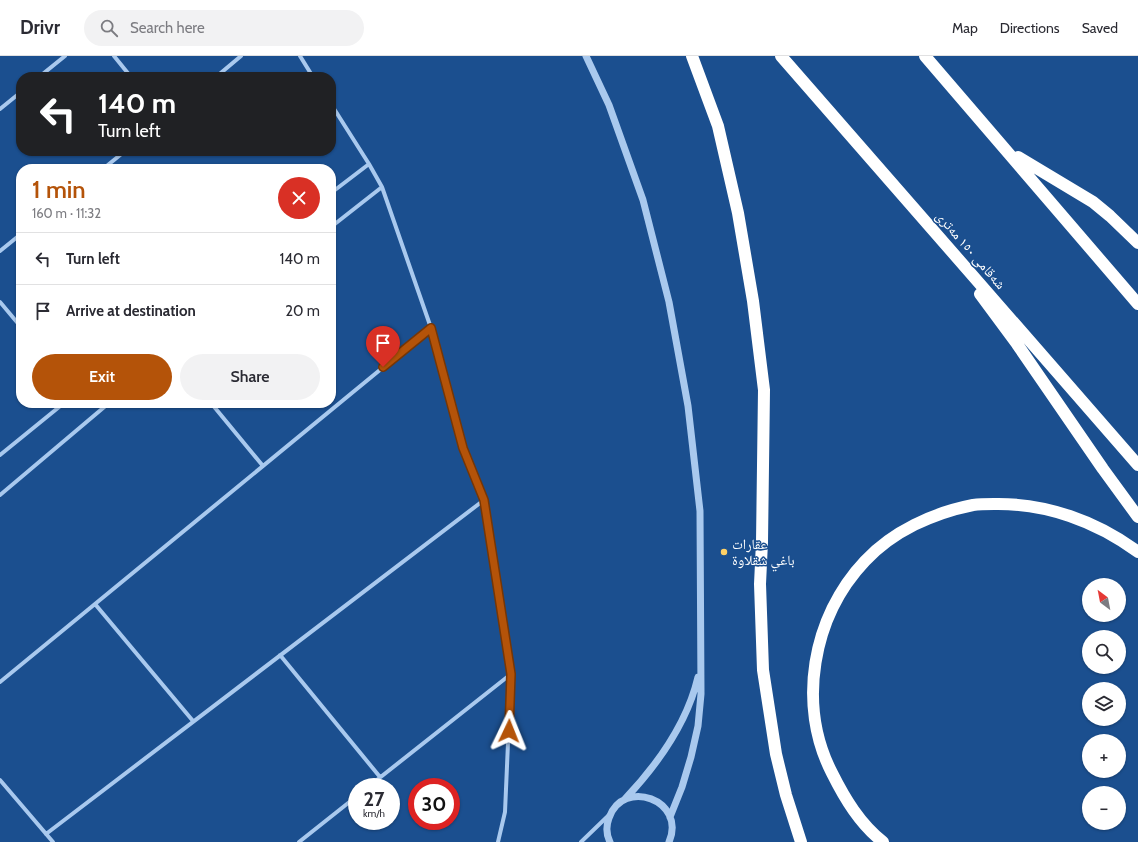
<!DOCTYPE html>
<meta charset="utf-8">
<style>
body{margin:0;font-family:Cabin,"Noto Naskh Arabic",sans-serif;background:#f2f2f3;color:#2b2b33;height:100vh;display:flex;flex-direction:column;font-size:15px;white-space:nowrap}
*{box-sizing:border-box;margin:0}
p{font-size:13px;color:#7c7c81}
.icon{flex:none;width:22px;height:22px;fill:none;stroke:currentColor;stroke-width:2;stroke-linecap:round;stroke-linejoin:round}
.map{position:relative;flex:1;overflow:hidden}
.sheet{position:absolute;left:16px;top:108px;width:320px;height:244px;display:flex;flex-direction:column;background:#fff;border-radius:16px;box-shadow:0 1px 3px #0004}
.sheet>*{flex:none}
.banner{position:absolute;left:16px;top:16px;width:320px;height:84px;border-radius:16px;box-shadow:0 1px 3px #0004;background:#202124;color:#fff;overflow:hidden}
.needle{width:26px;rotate:328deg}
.controls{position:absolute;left:1082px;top:522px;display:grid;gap:8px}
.controls a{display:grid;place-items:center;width:44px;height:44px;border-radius:50%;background:#fff;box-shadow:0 1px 3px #0004;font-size:20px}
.speed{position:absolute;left:348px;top:722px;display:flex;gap:8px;font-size:20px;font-weight:700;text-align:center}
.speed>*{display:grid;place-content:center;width:52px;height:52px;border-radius:50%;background:#fff;box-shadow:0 1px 3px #0004;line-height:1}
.speed small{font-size:10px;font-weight:400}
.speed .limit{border:6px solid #d22;background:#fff;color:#111}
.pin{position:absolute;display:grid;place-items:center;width:34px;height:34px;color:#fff;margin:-41px -17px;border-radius:50% 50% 50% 0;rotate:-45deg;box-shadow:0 0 4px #0007}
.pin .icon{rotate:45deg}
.me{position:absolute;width:44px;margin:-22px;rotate:2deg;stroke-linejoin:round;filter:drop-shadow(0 0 3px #0008)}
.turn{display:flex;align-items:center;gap:14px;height:84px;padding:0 16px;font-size:18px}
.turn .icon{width:52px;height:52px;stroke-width:2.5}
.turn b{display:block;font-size:28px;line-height:34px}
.round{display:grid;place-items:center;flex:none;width:42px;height:42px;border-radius:21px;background:#f2f2f3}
.head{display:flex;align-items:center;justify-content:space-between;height:68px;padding:0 16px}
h1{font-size:24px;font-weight:600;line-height:30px;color:#b45309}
.cta{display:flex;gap:8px;margin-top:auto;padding:8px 16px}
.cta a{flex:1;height:46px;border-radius:24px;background:#b45309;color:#fff;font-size:16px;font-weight:600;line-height:46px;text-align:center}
.cta a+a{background:#f2f2f3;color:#2b2b33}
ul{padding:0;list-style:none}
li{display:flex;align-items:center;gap:12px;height:52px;padding:0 16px;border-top:1px solid #e1e1e2}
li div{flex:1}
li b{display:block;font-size:15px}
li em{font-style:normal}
header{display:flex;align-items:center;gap:24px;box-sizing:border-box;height:56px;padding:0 20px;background:#fff;border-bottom:1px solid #e1e1e2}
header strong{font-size:19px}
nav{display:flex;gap:22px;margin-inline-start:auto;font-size:14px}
.search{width:280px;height:36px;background:#f2f2f3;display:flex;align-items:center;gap:10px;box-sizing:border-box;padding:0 14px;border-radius:22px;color:#7c7c81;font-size:15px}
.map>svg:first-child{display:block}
</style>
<header>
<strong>Drivr</strong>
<div class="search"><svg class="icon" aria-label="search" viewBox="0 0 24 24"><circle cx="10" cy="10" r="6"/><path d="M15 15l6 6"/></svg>Search here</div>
<nav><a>Map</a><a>Directions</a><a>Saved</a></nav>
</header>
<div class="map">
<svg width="1138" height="786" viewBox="0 0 1138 786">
<rect width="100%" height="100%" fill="#1b4f8f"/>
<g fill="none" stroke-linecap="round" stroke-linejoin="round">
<path stroke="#a9c9ee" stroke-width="4" d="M114,0L131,21
M300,0L313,21
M39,21L65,0
M216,21L241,0
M331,48L369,108L382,131L431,272L463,392L484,444L511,618L505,756L498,786
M0,53L21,36
M103,113L125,95
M331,137L369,108
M331,171L382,131
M0,195L21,178
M0,246L21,271
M211,347L263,410
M0,399L64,347
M0,439L109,347
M95,548L193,665
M280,599L380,721
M0,626L431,272
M0,724L53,786
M368,731L511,618
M46,778L484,444
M299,786L357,740
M581,786L609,759"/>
<path stroke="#a9c9ee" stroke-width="7" d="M586,0L609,49L643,144L669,246L688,350L700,455L701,638L698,670L691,701L682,731L670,761
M625,743C658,708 687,668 698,621
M610,786C606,778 606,770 609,762C623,721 687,744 669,786"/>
<path stroke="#fff" stroke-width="12" d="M692,0L718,70L738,157L753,245L764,334L762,486L760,528L763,614L776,698L786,739L801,786
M781,0L1138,409
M925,0L1138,248
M1018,101L1093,146L1110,160L1138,187
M980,238L1017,288L1103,413L1138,461
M883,786C860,768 845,743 832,717C797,649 812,561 865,505C893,475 933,457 973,449C980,448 987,448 994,448C1046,447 1096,465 1138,496"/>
</g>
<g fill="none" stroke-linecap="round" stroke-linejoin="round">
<g stroke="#753606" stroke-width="10">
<path id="route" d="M383,311L431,272L463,392L484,444L511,618L509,675"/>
</g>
<use href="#route" stroke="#b45309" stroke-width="7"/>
</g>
<circle fill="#ffd166" stroke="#1b4f8f" stroke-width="1.5" cx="724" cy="496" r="4"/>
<g text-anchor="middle" stroke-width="3" stroke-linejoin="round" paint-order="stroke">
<g font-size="14" fill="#fff" stroke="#1b4f8f">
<text transform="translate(971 194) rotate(49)" y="5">شەقامی ١٥٠ مەتری</text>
</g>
<g font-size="14" fill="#fff" stroke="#1b4f8f" text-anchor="start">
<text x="732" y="493">عقارات<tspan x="732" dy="16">باغي شقلاوة</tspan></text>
</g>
</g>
</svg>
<div class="controls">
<a><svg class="needle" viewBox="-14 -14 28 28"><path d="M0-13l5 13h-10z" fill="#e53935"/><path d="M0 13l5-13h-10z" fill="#7c7c81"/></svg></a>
<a><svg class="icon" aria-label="search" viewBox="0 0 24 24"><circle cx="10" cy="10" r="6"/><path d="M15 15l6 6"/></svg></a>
<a><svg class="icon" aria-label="layers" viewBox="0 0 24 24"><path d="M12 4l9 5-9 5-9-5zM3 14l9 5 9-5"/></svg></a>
<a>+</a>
<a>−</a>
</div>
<div class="speed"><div>27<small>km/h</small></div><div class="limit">30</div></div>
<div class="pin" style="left:383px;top:311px;background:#d93025"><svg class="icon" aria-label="arrive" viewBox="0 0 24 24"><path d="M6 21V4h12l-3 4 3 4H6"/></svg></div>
<svg class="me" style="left:509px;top:675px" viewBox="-20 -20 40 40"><path d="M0-17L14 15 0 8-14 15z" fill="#b45309" stroke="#fff" stroke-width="4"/></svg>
<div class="banner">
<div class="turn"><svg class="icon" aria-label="left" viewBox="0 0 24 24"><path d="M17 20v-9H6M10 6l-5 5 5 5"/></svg><div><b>140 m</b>Turn left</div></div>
</div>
<section class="sheet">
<div class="head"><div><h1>1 min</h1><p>160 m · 11:32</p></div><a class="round" style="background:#d93025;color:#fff"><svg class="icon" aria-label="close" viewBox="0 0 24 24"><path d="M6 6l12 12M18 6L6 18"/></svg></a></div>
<ul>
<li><svg class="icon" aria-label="left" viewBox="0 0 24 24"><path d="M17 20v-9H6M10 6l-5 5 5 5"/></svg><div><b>Turn left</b></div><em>140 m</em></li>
<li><svg class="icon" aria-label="arrive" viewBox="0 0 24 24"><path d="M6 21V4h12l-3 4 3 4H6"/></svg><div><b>Arrive at destination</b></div><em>20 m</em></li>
</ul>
<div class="cta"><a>Exit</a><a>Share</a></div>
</section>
</div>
